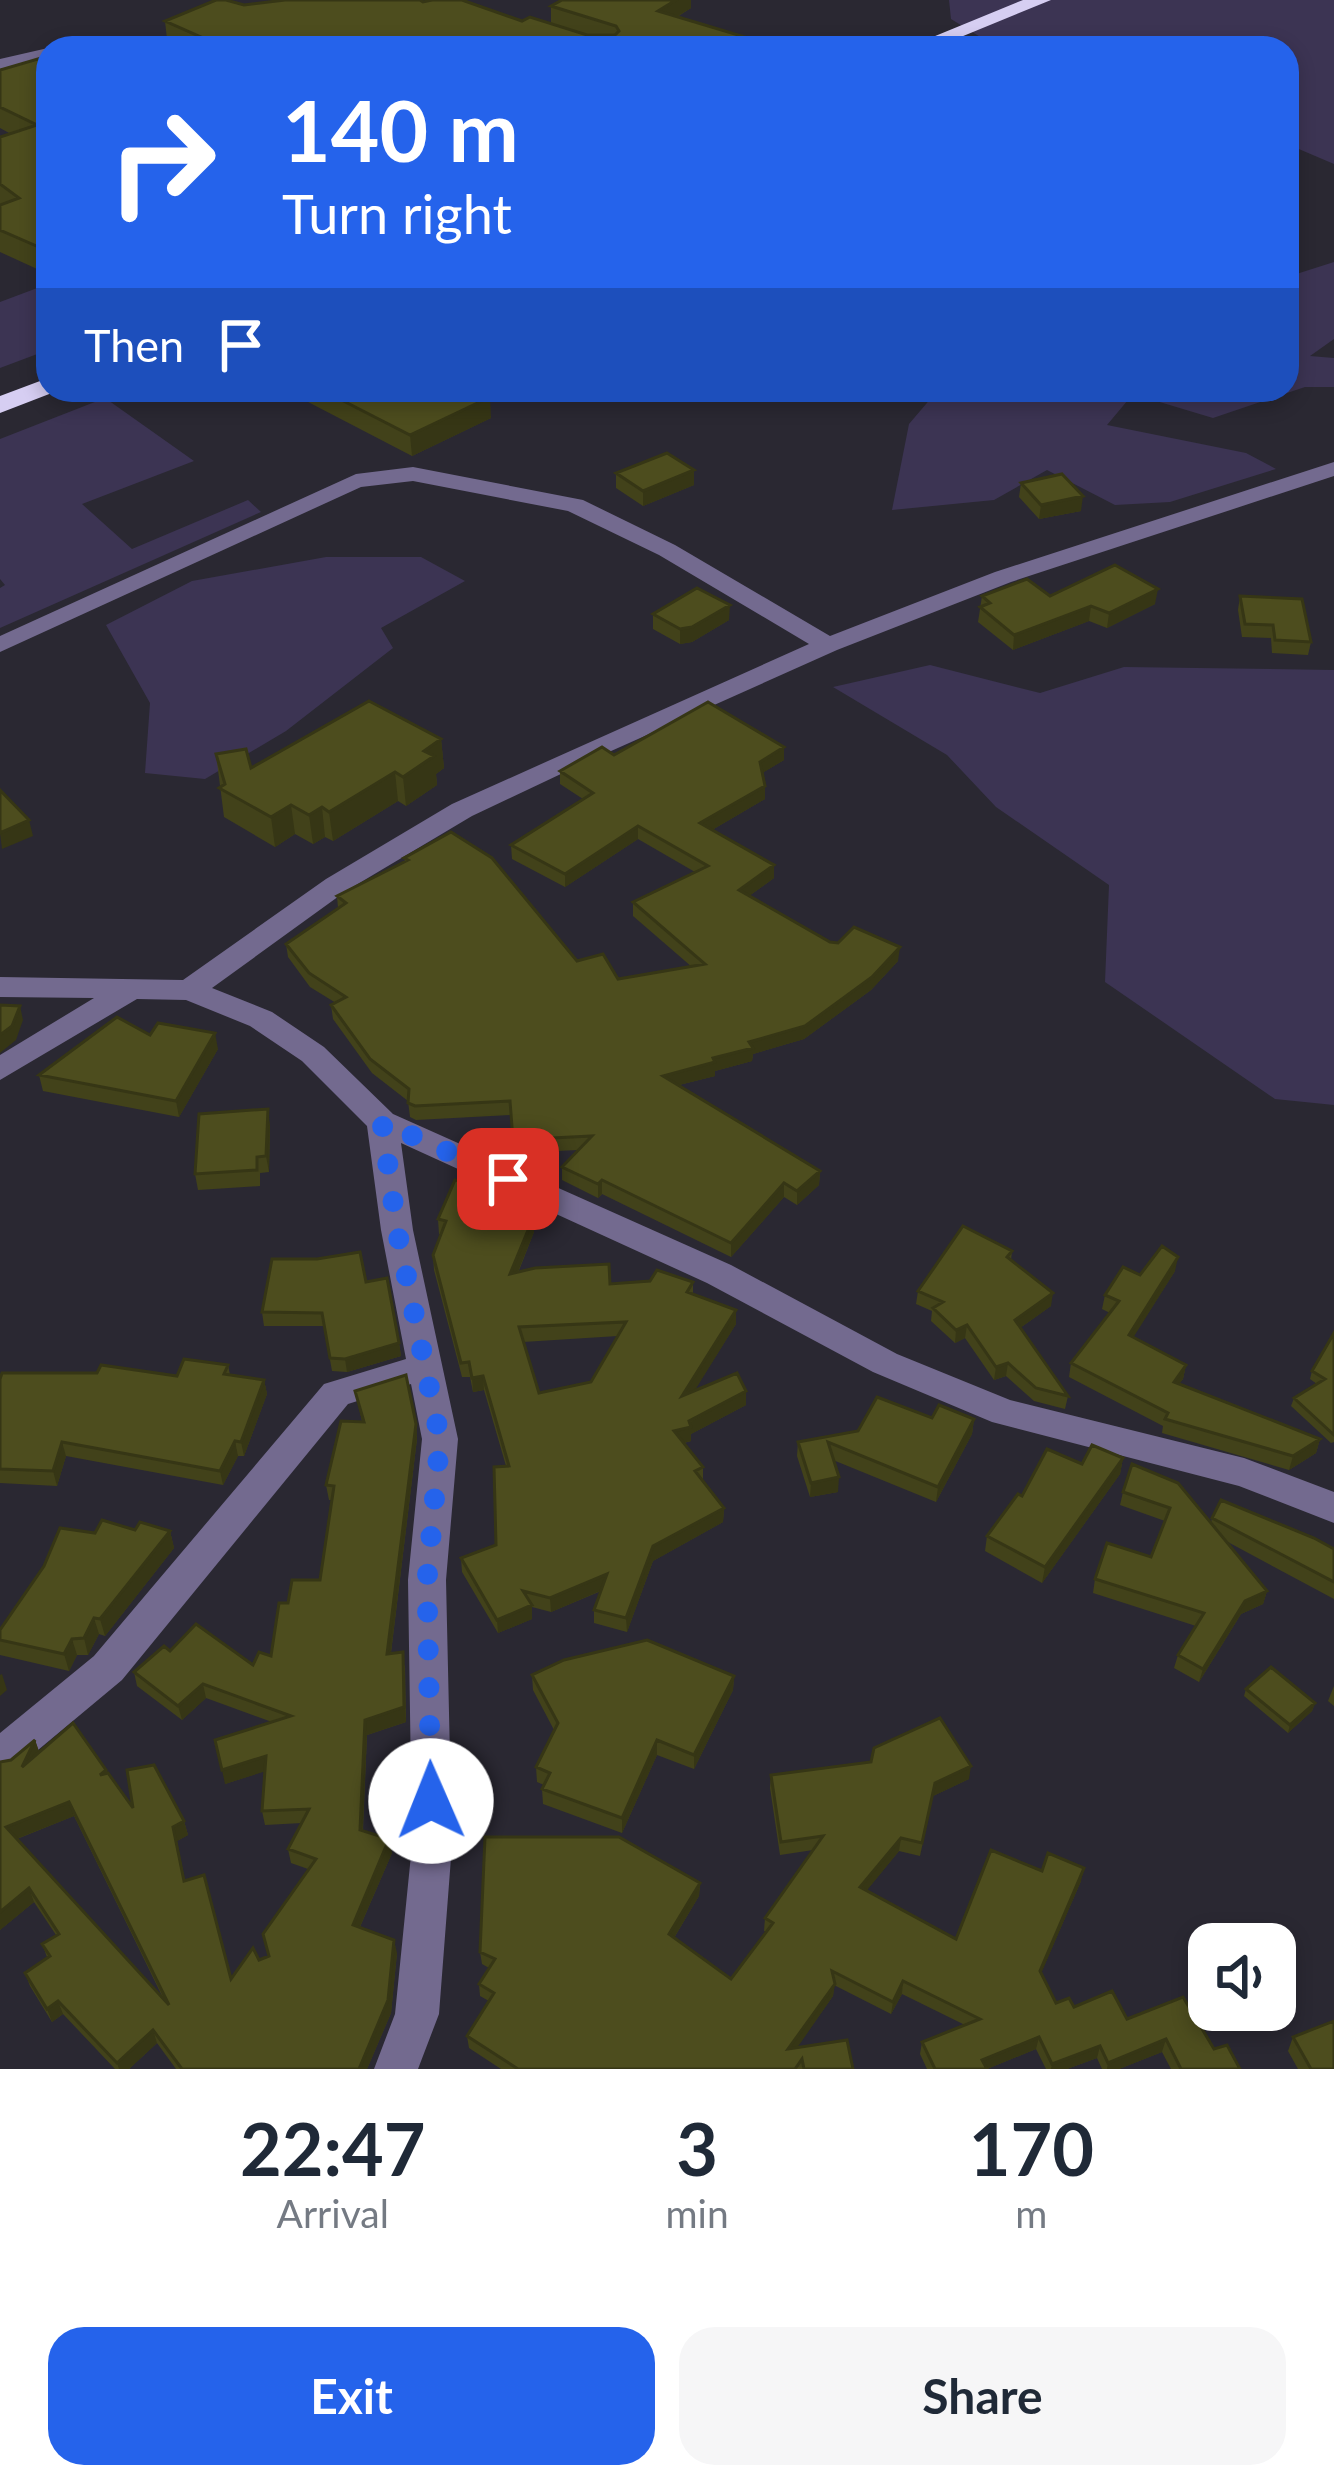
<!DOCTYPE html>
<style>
body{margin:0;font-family:Lato,sans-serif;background:#f6f6f7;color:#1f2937;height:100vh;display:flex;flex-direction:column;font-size:45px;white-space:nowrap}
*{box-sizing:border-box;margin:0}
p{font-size:39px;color:#747a83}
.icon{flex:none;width:66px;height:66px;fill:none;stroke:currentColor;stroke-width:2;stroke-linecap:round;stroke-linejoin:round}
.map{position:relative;height:2069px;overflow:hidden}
.drawer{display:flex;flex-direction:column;background:#fff;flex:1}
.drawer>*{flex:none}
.guide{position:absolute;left:36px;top:36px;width:1263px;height:366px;border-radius:36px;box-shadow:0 6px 18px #0003;background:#2563eb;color:#fff;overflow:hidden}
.controls{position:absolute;left:1188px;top:1923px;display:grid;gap:24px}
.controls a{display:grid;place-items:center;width:108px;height:108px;border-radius:24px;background:#fff;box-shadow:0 6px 18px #0003;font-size:60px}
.pin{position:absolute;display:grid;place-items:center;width:102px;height:102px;color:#fff;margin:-51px;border-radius:24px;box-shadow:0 6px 18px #0006}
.me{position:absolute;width:132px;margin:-66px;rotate:359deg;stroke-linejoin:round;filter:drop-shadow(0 0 9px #0008)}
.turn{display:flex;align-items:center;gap:42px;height:252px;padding:0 48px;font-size:54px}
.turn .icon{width:156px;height:156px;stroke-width:2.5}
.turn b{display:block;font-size:84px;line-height:102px}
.then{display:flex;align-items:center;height:114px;padding:0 48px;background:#0003;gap:24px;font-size:45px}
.eta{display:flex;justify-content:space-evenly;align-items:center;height:204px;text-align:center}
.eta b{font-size:72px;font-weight:700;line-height:84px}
.action{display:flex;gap:24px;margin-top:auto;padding:24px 48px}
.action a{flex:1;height:138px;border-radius:36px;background:#2563eb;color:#fff;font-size:48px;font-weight:700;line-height:138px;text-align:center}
.action a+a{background:#f6f6f7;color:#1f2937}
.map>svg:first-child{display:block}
</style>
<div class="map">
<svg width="1334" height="2069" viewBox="0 0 1334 2069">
<rect width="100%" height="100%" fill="#2a2832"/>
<path fill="#3c3453" d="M949,0H1334V164L1287,144V48H1013L982,38L951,19Z
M1334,262V339L1310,356L1334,358V387H1305L1213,418L1133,394L1107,425L1246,453L1276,469L1170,502L1115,505L1047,470L994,500L892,510L909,424L938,390H1287V277Z
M48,284V350L0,368V302Z
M105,398L194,461L82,504L132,549L248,500L261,512L0,628V588L5,585L0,579V439Z
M326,557H421L465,581L381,628L393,648L286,731L205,779L145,773L150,703L106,625L192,581Z
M930,665L1040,693L1124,667L1334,670V1105L1275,1099L1105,982L1109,885L996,807L947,755L833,687Z"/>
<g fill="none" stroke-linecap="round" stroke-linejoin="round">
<path fill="#736a8f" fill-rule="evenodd" d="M48,48V58L0,69V59Z
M1334,462V476L1011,582L837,650L582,764L472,816L346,891L212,988L272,1012L324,1047L393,1114L731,1265L897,1354L1010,1400L1244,1458L1334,1492V1523L1239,1486L992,1422L873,1372L707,1283L401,1143L413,1230L458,1439L446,1580L452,1845L439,2014L418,2069H374L395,2014L412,1845L408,1580L422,1439L411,1384L348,1404L122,1680L14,1770L0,1775V1733L94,1656L324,1384L406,1359L381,1230L367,1126L302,1061L250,1026L186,1000L137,999L0,1080V1055L94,998L0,997V977L183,980L326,879L452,804L809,644L659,555L568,511L413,481L361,487L0,652V636L356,474L413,467L583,500L675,545L830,636L995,572Z"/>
<path fill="#d6cef2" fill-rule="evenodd" d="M1023,0H1051L934,48H906Z
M48,378V390L57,391L0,413V396Z"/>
</g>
<path fill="#42421a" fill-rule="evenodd" d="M562,0H691V8L677,17L755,40V48H187L167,39L165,21L244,5L423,2L522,21L551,23V6Z
M48,56V274L0,252V137L11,134L0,128V70Z
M285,390H492L484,394L491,418L412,456Z
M616,473L694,485L643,506L616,488Z
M1021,483L1081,511L1039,519L1019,497Z
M982,596H1050L1155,604L1107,628L1089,621L1013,650L978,622Z
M1240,596L1311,642L1308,655L1272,653L1271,638L1242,637L1238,610Z
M653,614L729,620L692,642L680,644L653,629Z
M441,739L444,768L436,774L437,785L406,806L398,801L333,841L325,837L313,844L295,834L275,847L224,817L216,754L251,768Z
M784,747V760L762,773L765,799L712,830L774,878L749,896L830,942L898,961L871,990L804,1039L753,1054L752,1061L715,1071V1076L679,1085L820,1171L819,1185L797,1205L784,1197L731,1257L602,1194L598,1198L562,1180V1167L578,1150L514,1153L511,1115L416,1120L410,1117L408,1101L372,1073L333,1019L331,1005L336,1003L310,987L288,957L286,944L338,908L337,896L405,862L404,858L577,961L618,979L692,967L633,916V902L695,872L638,839L565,887L512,859L511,845L583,799L560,784V771L614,755Z
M218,1049L179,1117L43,1091L39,1075Z
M270,1125L269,1172L260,1173V1186L198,1190L195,1174Z
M497,1201L493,1210L534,1232L518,1273L610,1284L693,1282V1294L736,1310V1324L694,1391H746V1405L691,1434V1441L684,1443L703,1467V1481L724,1508L723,1522L653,1561L627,1632L594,1623V1610L601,1591L551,1612L532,1607V1619L498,1633L462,1572L461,1558L496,1545L506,1466L484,1390L473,1392L470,1377H462L434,1270L433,1255L441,1234H439L438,1219ZM618,1336L591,1382L539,1393L523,1342Z
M1012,1251L1011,1260L1051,1306L1020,1328L1068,1396L1065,1409L1034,1401L1006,1376L994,1380L965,1338L955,1343L931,1321L932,1311L916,1304L918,1291Z
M1175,1271L1133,1337L1186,1365L1183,1379L1179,1384L1320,1439L1316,1453L1289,1470L1162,1433L1163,1426L1069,1377L1071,1363L1110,1313L1102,1309L1105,1295L1140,1275Z
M366,1282L399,1343L401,1356L347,1372L332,1371L324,1326H264L262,1312Z
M1334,1333V1442L1331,1443L1291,1406L1294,1398L1317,1384L1310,1379L1312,1371Z
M228,1365L230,1375L264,1380L267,1394L244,1456H238L223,1485L66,1456L57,1486L0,1483V1379L177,1376Z
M355,1391L416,1424L417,1439L391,1653L405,1666L406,1722L367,1735L363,1831L392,1853L360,1927L397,1953L391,2013L367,2069H176L157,2043L129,2069H115L63,2014L52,2022L30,1986L25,1973L47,1957L42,1944L56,1935L34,1902L0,1930L11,1760L35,1740L39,1752L106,1770L133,1808L184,1821L188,1835L177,1841L185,1881L231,1979L259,1960L268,1956L308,1869L291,1863L288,1849L302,1823L265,1825L262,1811L265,1771L225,1784L272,1722L206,1698L182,1720L137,1686L134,1672L170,1651L253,1665L271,1656L288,1603L320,1580L332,1500H329L326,1485L362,1421ZM74,1816L164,2000L17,1839Z
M932,1418L974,1419L972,1434L936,1502L833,1460L838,1492L810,1497L797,1456L798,1442Z
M1123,1458L1120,1474L1042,1583L985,1551L987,1536L1022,1496Z
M1123,1492L1211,1523L1212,1518L1334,1549V1599L1226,1541L1267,1591L1263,1604L1241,1614L1199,1682L1174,1668L1178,1655L1196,1626L1093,1593L1095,1579L1151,1557L1165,1521L1120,1505Z
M135,1530L170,1531L174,1548L105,1636L99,1634L88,1655H77L69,1671L0,1655V1630L95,1533Z
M532,1675L734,1676L733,1690L694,1769L657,1755L622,1833L543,1804L542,1789L544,1785L537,1782L536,1767L554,1730L533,1690Z
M1334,1686V1706L1328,1701Z
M1246,1689L1315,1703L1312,1711L1288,1733L1244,1696Z
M771,1775L969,1779L933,1796L920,1856L899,1851L866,1891L956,1939L1042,1871L1081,1881L1041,1973L1056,2003L1127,2019L1214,2049L1240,2069H1171L1162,2052L1119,2069H1102L1097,2058L1067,2069H1046L1036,2049L987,2069H927L920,2054L922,2042L965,2025L902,1994L891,2014L834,1985L833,1996L797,2047L853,2069H501L469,2048L467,2036L489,2001L480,1996L479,1984L489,1968L482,1964L480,1952L700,1883L699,1896L674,1938L731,1979L767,1932L764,1931L765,1918L813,1850L780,1855L770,1788Z
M1293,2037L1334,2069H1298L1288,2051Z"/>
<path fill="#363615" d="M676,0H691V8L658,28V11Z
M755,40V48H738Z
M490,397L491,418L412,456L410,435Z
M694,470V485L643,506V491Z
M1083,496L1081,511L1039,519L1041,505Z
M1158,589L1155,604L1107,628L1109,613Z
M730,605L729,620L692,642L680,644V629Z
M1091,606L1089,621L1013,650L1014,635Z
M441,739L444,768L436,774L437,785L406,806L403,777L424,751Z
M784,747V760L759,775L760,762Z
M395,772L398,801L333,841L329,812Z
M765,786V799L700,837V823Z
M291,805L295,834L275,847L271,817Z
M322,807L325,837L313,844L309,815Z
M29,820L33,836L2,849L0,833Z
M638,826V839L565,887V874Z
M774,865V878L738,904L739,890Z
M900,947L898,961L871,990L804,1039L753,1054L752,1061L715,1071V1076L663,1089V1076L713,1058L749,1042Z
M20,1006L23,1020L16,1040L0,1053V1035Z
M215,1033L218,1049L179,1117L176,1101Z
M268,1109L270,1125L269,1172L266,1156Z
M820,1171L819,1185L797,1205V1191Z
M602,1180V1194L598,1198V1184Z
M784,1183V1197L731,1257V1243Z
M496,1187L497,1201L488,1223L487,1209Z
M533,1218L534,1232L511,1289L510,1274Z
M1178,1257L1175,1271L1126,1349L1129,1335Z
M1053,1293L1051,1306L1013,1333L1015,1320Z
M736,1310V1324L682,1411V1396Z
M967,1325L965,1338L955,1343L956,1330Z
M399,1343L401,1356L347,1372L345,1359Z
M1008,1363L1006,1376L994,1380L996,1367Z
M1186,1365L1183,1379L1170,1396L1174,1382Z
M483,1376L484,1390L473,1392L472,1378Z
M264,1380L267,1394L244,1456L241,1442Z
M746,1391V1405L691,1434V1441L674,1445V1431Z
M974,1419L972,1434L936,1502L938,1487Z
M416,1424L417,1439L389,1668L387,1654Z
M1320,1439L1316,1453L1289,1470L1293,1456Z
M235,1441L238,1456L223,1485L220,1471Z
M62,1442L66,1456L57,1486L53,1471Z
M1123,1458L1120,1474L1042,1583L1045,1567Z
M839,1477L838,1492L810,1497L811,1483Z
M724,1508L723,1522L653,1561L627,1632L626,1618L653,1546Z
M170,1531L174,1548L105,1636L100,1619Z
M607,1574V1588L551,1612L550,1598Z
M1267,1591L1263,1604L1241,1614L1199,1682L1203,1669L1245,1601Z
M532,1605V1619L498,1633L497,1620Z
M94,1618L99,1634L88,1655L84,1638Z
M72,1639L77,1655L69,1671L64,1654Z
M403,1652L406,1722L367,1735L362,1844L360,1830L365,1720Z
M2,1674L7,1690L0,1696V1675Z
M734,1676L733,1690L694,1769V1755Z
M203,1684L206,1698L182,1720L178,1706Z
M1315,1703L1312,1711L1288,1733L1290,1725Z
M35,1740L40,1754L22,1767Z
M657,1740V1755L622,1833V1818Z
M266,1756L269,1770L225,1784L222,1770Z
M971,1766L969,1779L933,1796L920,1856L935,1783Z
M69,1802L74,1816L11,1841L6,1827Z
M184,1821L188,1835L177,1841L173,1827Z
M901,1838L899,1851L859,1900L860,1887Z
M389,1839L392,1853L355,1938L353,1925Z
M1084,1868L1081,1881L1037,1983L1040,1971Z
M700,1883L699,1896L669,1946V1934Z
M29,1888L34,1902L0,1930V1912Z
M394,1940L397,1953L391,2013L367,2069H359Z
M903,1981L902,1994L891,2014L893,2002Z
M835,1984L833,1996L788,2061V2049Z
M58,2001L63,2014L52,2022L47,2009Z
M153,2030L157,2043L129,2069H119L117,2063Z
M1039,2037L1036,2049L987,2069L982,2060Z
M1166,2039L1162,2052L1119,2069H1107L1108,2063Z
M1100,2046L1097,2058L1067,2069H1051L1052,2064Z"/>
<path fill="#4d4d1e" stroke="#363615" stroke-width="3" fill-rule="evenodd" d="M216,0H226L244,5L285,0H420L423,2L432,0H462L522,21L530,17L587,35H615L619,31L616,26L551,6L562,0H676L658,11L755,40L738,48H478L498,42L326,46L320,48H201L212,42L165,21Z
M48,56V251L0,230V205L19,198L0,184V137L37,125L0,107V70Z
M322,390H476L490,397L410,435Z
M667,453L694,470L643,491L616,473Z
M1062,474L1083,496L1041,505L1021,483Z
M1115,565L1158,589L1109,613L1091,606L1014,635L980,607L990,603L982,596L1027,579L1050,596Z
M697,588L730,605L692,627L680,629L653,614Z
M1240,596L1302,599L1311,642L1275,640L1273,625L1245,624Z
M369,701L441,739L424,751L434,756L403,777L395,772L329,812L322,807L309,815L291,805L271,817L219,788L225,784L216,754L246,749L251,768Z
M708,702L784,747L760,762L765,786L700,823L774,865L739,890L830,942L838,943L854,927L900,947L872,977L805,1026L749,1042L753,1048L713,1058L715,1062L663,1076L820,1171L797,1191L784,1183L731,1243L602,1180L598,1184L562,1167L592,1136L513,1140L510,1101L415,1106L408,1103L409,1089L370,1059L331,1005L346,997L309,973L286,944L346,903L337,896L408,860L404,858L451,832L492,858L577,961L603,954L618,979L705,964L633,902L708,866L638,826L565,874L511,845L593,793L560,771L602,747L614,755Z
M0,790L29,820L0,833Z
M0,1005L20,1006L12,1026L0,1035Z
M117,1017L150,1035L158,1023L215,1033L176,1101L39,1075Z
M268,1109L266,1156L257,1157V1170L195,1174L199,1114Z
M455,1180L496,1187L487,1209L533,1218L510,1274L535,1268L609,1264L610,1284L650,1281L657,1270L693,1282L687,1292L736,1310L682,1396L737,1373L746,1391L689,1421L691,1427L674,1431L703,1467L695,1471L724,1508L653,1546L626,1618L594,1610L607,1574L550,1598L523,1591L532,1605L497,1620L461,1558L496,1545L494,1467L509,1466L483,1376L472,1378L469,1362L461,1363L433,1255L446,1221L438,1219ZM626,1322L591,1382L539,1393L519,1327Z
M963,1226L1012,1251L1007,1257L1053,1293L1015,1320L1068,1396L1036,1388L1008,1363L996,1367L967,1325L956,1330L933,1308L943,1302L918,1291Z
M1162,1246L1178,1257L1129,1335L1186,1365L1174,1382L1320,1439L1293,1456L1165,1419L1168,1413L1071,1363L1119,1301L1105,1295L1123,1267L1140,1275Z
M360,1252L366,1282L387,1278L399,1343L345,1359L330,1358L322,1313L262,1312L272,1259H317Z
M1334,1333V1435L1294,1398L1325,1379L1312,1371Z
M184,1359L228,1365L224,1374L264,1380L241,1442L235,1441L220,1471L62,1442L53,1471L0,1469V1379L2,1373H97L101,1365L177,1376Z
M406,1375L416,1424L387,1654L403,1652L404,1707L365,1720L360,1830L389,1839L353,1925L394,1940L388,2000L359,2069H182L153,2030L117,2063L58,2001L47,2009L25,1973L50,1956L42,1944L59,1934L29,1888L0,1912V1762L11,1760L35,1740L22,1767L73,1723L106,1770L100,1775L108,1773L133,1808L127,1770L154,1765L184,1821L173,1827L184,1881L204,1875L231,1979L253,1948L259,1960L269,1956L263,1934L316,1859L288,1849L309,1809L262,1811L266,1756L222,1770L215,1740L291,1716L203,1684L178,1706L134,1672L164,1646L170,1651L196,1624L253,1665L259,1652L271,1656L279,1603H288L292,1580H320L334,1486L326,1485L341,1421L364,1422L355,1391ZM69,1802L169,2005L6,1827Z
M877,1397L932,1418L939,1405L974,1419L938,1487L828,1442L839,1477L811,1483L798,1442L858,1431Z
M1092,1445L1123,1458L1045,1567L987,1536L1018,1494L1022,1496L1047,1449L1082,1464Z
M1132,1464L1178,1483L1267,1591L1245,1601L1203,1669L1178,1655L1204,1613L1095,1579L1107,1543L1151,1557L1170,1508L1123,1492Z
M1221,1500L1314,1538L1334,1549V1582L1212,1518Z
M102,1520L135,1530L140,1522L170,1531L100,1619L94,1618L84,1638L72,1639L64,1654L0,1640V1630L44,1566L60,1528L95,1533Z
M647,1640L734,1676L694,1755L657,1740L622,1818L542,1789L550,1773L536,1767L558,1723L532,1675L564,1660Z
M1271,1667L1315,1703L1290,1725L1246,1689Z
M940,1718L971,1766L935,1783L922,1843L901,1838L860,1887L956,1939L991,1850L1042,1871L1048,1853L1084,1868L1040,1971L1056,2003L1069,1998L1074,2007L1112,1991L1127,2019L1183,1997L1214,2049L1227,2045L1240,2069H1181L1166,2039L1108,2063L1100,2046L1052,2064L1039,2037L982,2060L987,2069H935L922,2042L980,2019L903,1981L893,2002L832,1971L835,1984L788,2049L847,2040L853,2069H804L802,2059L795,2069H518L467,2036L494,1993L479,1984L495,1959L480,1952L485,1837H619L700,1883L669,1934L731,1979L773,1923L765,1918L823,1836L781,1842L771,1775L871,1762L874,1748Z
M1334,2021V2069H1311L1293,2037Z"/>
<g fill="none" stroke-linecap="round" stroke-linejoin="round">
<path stroke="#2563eb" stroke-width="21" stroke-dasharray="0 37.8" d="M431,1801L427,1580L440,1439L397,1230L382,1122L508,1179"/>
</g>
</svg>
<div class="controls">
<a><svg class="icon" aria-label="sound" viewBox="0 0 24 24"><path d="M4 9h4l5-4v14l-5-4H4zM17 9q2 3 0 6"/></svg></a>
</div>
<div class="pin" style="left:508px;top:1179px;background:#d93025"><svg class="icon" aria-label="arrive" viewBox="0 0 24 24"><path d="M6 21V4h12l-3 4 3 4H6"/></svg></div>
<svg class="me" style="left:431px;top:1801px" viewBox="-20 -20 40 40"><circle r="19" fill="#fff"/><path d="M0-13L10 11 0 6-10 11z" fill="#2563eb"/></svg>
<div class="guide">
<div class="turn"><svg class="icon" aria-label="right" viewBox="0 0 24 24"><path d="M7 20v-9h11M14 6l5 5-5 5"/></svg><div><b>140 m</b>Turn right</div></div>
<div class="then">Then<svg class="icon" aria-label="arrive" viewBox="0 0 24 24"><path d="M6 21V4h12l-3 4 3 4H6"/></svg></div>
</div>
</div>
<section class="drawer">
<div class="eta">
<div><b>22:47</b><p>Arrival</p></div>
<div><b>3</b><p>min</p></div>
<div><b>170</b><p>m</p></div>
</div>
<div class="action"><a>Exit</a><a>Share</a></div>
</section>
